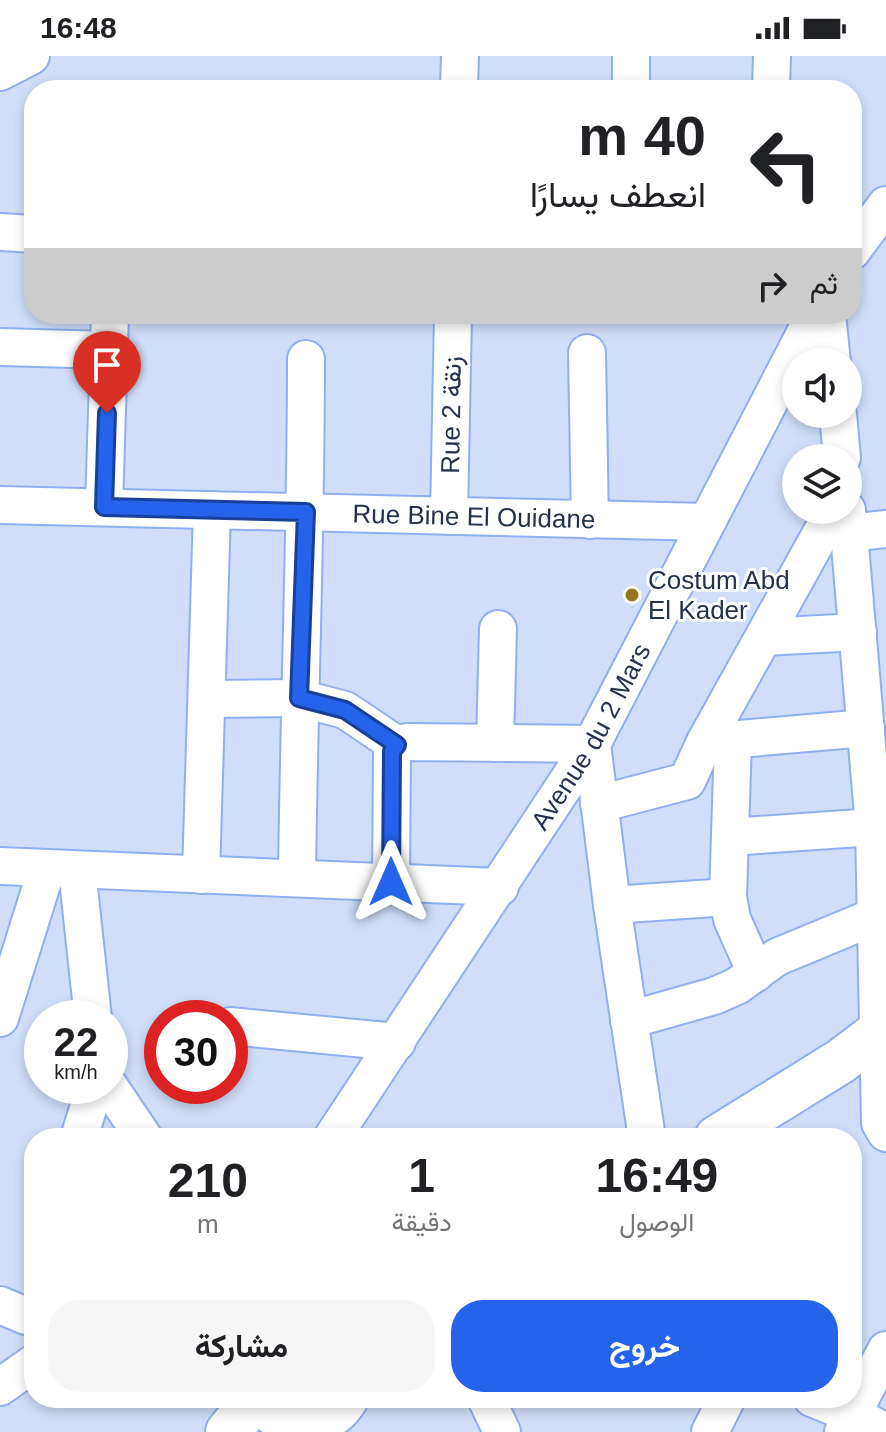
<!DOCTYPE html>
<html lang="ar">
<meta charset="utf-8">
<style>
body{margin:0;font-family:Helvetica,Vazirmatn,sans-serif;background:#f6f6f6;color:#202124;direction:rtl;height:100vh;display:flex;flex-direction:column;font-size:30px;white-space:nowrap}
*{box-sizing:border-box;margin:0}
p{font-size:26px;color:#757577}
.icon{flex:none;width:44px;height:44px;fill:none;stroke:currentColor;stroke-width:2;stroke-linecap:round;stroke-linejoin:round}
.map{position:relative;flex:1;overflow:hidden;direction:ltr}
.details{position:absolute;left:24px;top:1072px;width:838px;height:280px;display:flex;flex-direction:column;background:#fff;border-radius:32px;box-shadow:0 4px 12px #0003;direction:rtl}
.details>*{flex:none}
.top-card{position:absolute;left:24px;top:24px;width:838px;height:244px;border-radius:32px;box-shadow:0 4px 12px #0003;direction:rtl;background:#fff;color:#202124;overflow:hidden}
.controls{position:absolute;left:782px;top:292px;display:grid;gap:16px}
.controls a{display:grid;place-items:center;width:80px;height:80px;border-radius:50%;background:#fff;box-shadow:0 4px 12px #0003;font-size:40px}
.speed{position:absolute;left:24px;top:944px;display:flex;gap:16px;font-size:40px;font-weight:700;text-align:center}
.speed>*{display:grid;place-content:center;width:104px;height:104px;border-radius:50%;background:#fff;box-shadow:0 4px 12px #0003;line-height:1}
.speed small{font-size:20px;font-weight:400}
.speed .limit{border:12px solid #d22;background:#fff;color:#111}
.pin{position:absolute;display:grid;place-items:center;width:68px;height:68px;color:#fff;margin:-82px -34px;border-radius:50% 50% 50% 0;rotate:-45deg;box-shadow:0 0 8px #0007}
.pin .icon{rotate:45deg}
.me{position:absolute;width:88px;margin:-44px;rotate:0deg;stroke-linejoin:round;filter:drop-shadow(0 0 6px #0008)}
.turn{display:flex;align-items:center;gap:28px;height:168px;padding:0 24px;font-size:36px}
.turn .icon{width:104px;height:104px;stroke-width:2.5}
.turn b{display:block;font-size:56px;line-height:68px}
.then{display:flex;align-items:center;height:76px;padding:0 24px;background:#0003;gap:16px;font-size:30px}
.eta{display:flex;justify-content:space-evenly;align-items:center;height:136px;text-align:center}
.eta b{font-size:48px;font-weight:700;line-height:56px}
.button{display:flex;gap:16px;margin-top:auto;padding:16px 24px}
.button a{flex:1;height:92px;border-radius:32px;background:#2563eb;color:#fff;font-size:32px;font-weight:700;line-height:92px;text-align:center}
.button a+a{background:#f6f6f6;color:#202124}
.status{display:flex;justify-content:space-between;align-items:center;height:56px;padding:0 40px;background:#fff;direction:ltr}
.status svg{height:22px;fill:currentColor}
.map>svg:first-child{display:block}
</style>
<div class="status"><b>16:48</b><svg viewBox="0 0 49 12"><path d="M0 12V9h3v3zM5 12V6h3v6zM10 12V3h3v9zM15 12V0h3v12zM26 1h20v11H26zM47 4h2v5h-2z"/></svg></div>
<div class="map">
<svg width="886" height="1376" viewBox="0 0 886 1376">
<rect width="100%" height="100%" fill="#d0def9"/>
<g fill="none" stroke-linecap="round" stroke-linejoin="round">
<g stroke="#90aff0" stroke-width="40">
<g id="minor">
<path d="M0,16L31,0"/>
<path d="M459,34L460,0"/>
<path d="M631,34V0"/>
<path d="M771,34L772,0"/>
<path d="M0,176L34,178"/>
<path d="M852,195L886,149"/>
<path d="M827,258L832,306"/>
<path d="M0,291L109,294"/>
<path d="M587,297L590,464"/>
<path d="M838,358L842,402"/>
<path id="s1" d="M0,449L707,466"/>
<path d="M104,451L110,258"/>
<path d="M847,454L874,771L880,1067L886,1077"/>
<path d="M449,460L453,258"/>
<path d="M849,477L886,473"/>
<path d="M764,581L858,576"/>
<path d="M208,643L299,642L345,654L397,689"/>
<path d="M733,684L728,841L732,863L756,917"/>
<path d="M705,686L834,454"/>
<path d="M495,687L498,573"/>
<path d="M599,748L687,725L705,686L866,672"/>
<path d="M730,781L874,771"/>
<path d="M0,810L500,831"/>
<path d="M77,814L93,962"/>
<path d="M201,819L212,454"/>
<path d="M297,822C299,649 306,476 306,303"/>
<path d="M391,826L392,695L397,689L407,686L592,688L612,849L647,1082"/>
<path d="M612,849L728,841"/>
<path d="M0,962L47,812"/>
<path d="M629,964L714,940L737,930L777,901L876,860"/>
<path d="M230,970L397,986"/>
<path d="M109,1030L144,1082"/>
<path d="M79,1082L95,1030"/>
<path id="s2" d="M332,1082L592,688L815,258"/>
<path d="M0,1249L26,1260H34"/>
<path d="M0,1331L34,1307"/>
<path d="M486,1342L502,1376"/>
<path d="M812,1342L853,1359L886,1376"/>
<path d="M710,1376L727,1342"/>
<path d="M843,1376L886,1294"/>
</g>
</g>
<g stroke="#90aff0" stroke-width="48">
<path id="major" d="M717,1082L841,1005L878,977L886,975
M262,1342C280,1376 326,1376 346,1342
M228,1376L256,1342"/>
</g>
<use href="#minor" stroke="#fff" stroke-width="36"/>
<use href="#major" stroke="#fff" stroke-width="44"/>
</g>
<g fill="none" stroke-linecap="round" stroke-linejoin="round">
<g stroke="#184099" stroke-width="20">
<path id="route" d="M107,357L104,451L306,456L299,642L345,654L397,689L392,695L391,826"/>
</g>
<use href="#route" stroke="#2563eb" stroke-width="14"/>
</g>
<circle fill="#98731d" stroke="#fefefe" stroke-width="3" cx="632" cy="539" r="8"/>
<g text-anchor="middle" stroke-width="6" stroke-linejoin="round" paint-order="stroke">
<g font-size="26" fill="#25324c" stroke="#fefefe">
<text transform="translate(451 359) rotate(-89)" y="9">Rue 2 زنقة</text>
<text dy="9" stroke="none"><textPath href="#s1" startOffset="474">Rue Bine El Ouidane</textPath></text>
<text dy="9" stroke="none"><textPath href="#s2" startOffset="478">Avenue du 2 Mars</textPath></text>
</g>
<g font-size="26" fill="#25324c" stroke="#fefefe" text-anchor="start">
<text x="648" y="533">Costum Abd<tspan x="648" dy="30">El Kader</tspan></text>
</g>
</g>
</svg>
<div class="controls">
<a><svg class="icon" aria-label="sound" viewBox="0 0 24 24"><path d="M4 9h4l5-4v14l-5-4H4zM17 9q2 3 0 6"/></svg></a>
<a><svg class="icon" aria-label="layers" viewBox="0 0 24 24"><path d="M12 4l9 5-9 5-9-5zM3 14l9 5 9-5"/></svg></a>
</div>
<div class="speed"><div>22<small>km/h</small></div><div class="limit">30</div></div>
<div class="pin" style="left:107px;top:357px;background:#d93025"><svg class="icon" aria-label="arrive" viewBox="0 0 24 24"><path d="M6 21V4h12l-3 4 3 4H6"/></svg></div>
<svg class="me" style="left:391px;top:826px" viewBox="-20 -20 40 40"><path d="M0-17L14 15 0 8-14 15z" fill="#2563eb" stroke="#fff" stroke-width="4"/></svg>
<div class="top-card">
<div class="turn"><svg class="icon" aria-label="left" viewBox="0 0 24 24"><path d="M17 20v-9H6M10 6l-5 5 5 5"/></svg><div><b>40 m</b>انعطف يسارًا</div></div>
<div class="then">ثم<svg class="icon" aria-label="right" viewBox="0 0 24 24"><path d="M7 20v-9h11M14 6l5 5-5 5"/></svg></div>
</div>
<section class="details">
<div class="eta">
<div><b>16:49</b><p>الوصول</p></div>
<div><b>1</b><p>دقيقة</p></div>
<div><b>210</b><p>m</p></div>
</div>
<div class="button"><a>خروج</a><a>مشاركة</a></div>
</section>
</div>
